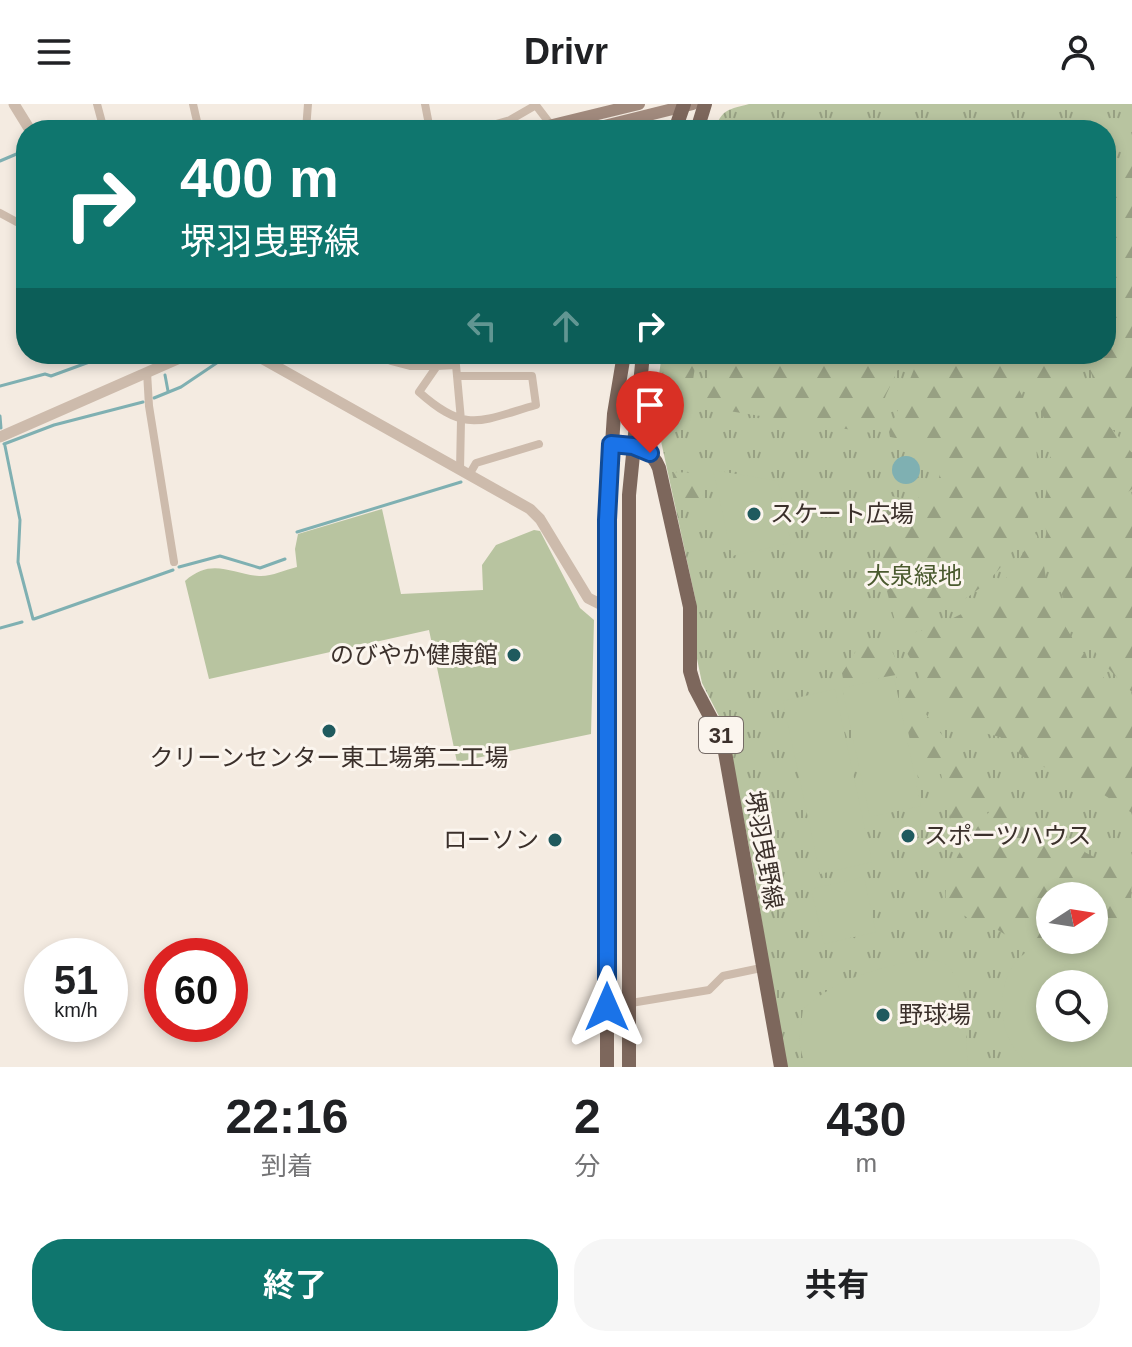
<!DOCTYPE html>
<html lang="ja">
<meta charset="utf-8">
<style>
body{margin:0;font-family:Helvetica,"Noto Sans JP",sans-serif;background:#f6f6f6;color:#202124;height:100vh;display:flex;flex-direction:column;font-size:30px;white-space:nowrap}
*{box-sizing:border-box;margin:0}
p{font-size:26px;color:#757577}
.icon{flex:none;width:44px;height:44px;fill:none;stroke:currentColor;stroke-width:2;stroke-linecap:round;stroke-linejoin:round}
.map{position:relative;height:963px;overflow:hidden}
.side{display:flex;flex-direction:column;background:#fff;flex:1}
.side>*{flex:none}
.guide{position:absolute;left:16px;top:16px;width:1100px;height:244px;border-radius:32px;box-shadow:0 4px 12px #0003;background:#0f766e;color:#fff;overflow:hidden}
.needle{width:52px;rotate:78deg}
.fabs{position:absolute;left:1036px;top:778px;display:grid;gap:16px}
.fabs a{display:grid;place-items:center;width:72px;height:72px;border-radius:50%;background:#fff;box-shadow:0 4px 12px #0003;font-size:40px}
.speed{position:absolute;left:24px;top:834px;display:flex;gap:16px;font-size:40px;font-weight:700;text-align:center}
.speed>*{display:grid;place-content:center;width:104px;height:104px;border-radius:50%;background:#fff;box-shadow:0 4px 12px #0003;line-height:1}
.speed small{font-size:20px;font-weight:400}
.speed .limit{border:12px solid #d22;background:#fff;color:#111}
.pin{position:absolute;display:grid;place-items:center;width:68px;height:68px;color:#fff;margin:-82px -34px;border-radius:50% 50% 50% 0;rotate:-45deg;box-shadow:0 0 8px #0007}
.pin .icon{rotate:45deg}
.me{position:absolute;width:88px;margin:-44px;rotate:0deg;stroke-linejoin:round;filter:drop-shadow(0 0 6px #0008)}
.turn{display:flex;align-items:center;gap:28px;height:168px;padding:0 32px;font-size:36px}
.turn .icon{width:104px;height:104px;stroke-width:2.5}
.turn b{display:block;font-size:56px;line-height:68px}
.lanes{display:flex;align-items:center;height:76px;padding:0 32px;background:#0003;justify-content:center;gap:40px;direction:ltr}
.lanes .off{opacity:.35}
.eta{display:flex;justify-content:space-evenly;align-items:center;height:136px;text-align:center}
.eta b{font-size:48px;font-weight:700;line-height:56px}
.action{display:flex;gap:16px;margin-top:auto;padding:16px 32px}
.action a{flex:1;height:92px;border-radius:32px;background:#0f766e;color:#fff;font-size:32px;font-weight:700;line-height:92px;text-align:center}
.action a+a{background:#f6f6f6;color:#202124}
header{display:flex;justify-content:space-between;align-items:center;height:104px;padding:0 32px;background:#fff;font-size:36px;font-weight:700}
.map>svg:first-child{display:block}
</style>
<header><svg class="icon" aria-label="menu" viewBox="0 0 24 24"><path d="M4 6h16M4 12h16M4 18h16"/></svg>Drivr<svg class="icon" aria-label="person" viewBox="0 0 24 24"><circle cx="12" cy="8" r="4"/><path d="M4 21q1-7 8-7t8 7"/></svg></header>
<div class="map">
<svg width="1132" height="963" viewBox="0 0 1132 963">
<defs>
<pattern id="grass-tufts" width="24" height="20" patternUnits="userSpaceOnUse" patternTransform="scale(2)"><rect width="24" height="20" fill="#b8c4a0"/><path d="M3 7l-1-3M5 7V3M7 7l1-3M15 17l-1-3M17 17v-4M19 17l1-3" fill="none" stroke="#97a083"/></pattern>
<pattern id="forest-firs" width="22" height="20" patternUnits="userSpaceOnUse" patternTransform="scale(2)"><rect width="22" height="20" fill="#b8c4a0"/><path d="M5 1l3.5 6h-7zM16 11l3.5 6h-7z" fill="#97a083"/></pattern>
</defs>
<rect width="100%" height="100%" fill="#f4ebe1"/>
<path fill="url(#grass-tufts)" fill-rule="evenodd" d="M749,0H1132V963H785L754,769L727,628L702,579L696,550V498L654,305L662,250H1106V26H715C721,5 730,5 749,0ZM1050,792H1094V836H1050ZM1050,880H1094V924H1050Z"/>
<path fill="url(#forest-firs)" d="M910,18L914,26H850L851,23Z
M1132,61V333C1108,308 1092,285 1087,250H1106V78Z
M666,250H697L689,302L659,296Z
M713,250H905L886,291L872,329L703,303Z
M920,250H993C1057,315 1050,426 980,484C956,504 927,514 897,522C886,490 871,423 880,390C893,392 911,398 924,392C931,389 937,381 939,374C947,341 913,337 890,333L889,328Z
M1010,250H1077C1079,301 1105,313 1132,349V385L1122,393L1132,419V588C1080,541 1045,478 1045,406C1045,385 1051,365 1050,345C1047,309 1030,279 1010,250Z
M672,368L699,369L704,398L680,405Z
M1036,430C1044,443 1043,463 1047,478C1061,528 1093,567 1132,600V709L1084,678L1028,657L1000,633L972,626L934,597L902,540L901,532C944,521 978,507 1008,472C1019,459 1025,443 1036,430Z
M885,534C894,548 899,565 907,579C929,621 961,654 995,685L957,740L941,670L918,674L896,571L844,580L842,569L863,536Z
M1003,691C1043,724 1084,752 1132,770L1130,822L1094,824V792H1050L1051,836L1031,846L996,825L999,810L991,818L979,820L947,802C937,765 981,719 1003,691Z"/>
<path fill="#b8c4a0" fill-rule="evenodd" d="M713,366L778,377L791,439L732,452Z
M382,405L401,490L483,486L482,461L496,441L534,426L540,427L580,504L594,516L591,630L457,658L429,526L209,575L185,477C212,453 231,470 259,472C270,473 285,466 297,463L295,445L298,430Z
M894,573L921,702L870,713L842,584Z
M835,585L872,758L820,770L783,597Z
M864,773L876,828L824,840L811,785Z
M1110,822H1132V961L1126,963C1106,963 1049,963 1034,961C996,945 991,874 1024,850C1047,833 1066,836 1094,836V824ZM1094,880V924H1050V880Z
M921,856C932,855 942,856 950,864C964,881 968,941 967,963H805L799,938L803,905C836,875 878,863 921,856Z"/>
<path fill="#7fb0b2" d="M892 366a14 14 0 1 1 28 0a14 14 0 1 1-28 0Z"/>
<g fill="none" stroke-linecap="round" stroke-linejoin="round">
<path stroke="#7fb0b2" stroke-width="3" d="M0,57L26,46
M144,256L150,258L161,255
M165,271L168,287
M0,282L45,270L51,272L92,257L139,254
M154,294L181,283L230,250
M0,312L1,324
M4,340L54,321L143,298
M5,342L20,416L18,458L33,515
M297,428L461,378
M179,463L220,452L260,464L285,455
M34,515L173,466
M0,524L22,518"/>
<path stroke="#cdbbac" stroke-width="8" d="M97,0L104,26
M193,0L199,26
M425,0L430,26
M535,0L551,21
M306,26L308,0
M475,26L510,16L536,1
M0,109L26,123
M390,250L391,257L410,262H437L434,250
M147,268L149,302L174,458
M457,272H532L536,301C480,317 466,330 419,288L437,262L456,261L461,316L460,366
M469,371L476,359L539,340
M607,903L709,886L723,872L761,864"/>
<path stroke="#cdbbac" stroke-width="11" d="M14,0L30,26
M254,250L530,405L540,415L588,494L608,504
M0,333L189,250"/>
<path stroke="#a18a7d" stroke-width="12" d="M532,26L639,0
M588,26L693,0"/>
<path stroke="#7d675c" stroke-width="14" d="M675,26L684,0
M697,26L705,0
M611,340C631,342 651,343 659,364L690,503V567L695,584L723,637L781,963
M607,963V416L614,310L624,250
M629,963V391L643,250"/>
</g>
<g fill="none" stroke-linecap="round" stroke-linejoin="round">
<g stroke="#114b97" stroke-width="20">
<path id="route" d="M607,903V416L611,340L633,342L650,349"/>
</g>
<use href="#route" stroke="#1a73e8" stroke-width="14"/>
</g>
<g fill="#1f5a5e" stroke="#fbf5ee" stroke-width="3">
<circle cx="754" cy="410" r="8"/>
<circle cx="514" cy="551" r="8"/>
<circle cx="329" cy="627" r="8"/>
<circle cx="908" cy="732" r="8"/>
<circle cx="555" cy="736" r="8"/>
<circle cx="883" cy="911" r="8"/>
</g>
<g text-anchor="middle" stroke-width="6" stroke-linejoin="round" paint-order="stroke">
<rect fill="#fbf5ee" stroke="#756b66" stroke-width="2" x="699" y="613" width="44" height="36" rx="6"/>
<g font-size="22" font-weight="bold" fill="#3b302b">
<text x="721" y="639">31</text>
</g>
<g font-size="24" fill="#3b302b" stroke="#fbf5ee" text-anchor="start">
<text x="770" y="418">スケート広場</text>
<text x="498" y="559" text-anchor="end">のびやか健康館</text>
<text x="329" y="662" text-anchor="middle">クリーンセンター東工場第二工場</text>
<text x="924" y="740">スポーツハウス</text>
<text x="539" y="744" text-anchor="end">ローソン</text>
<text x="899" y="919">野球場</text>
</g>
<g font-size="24" fill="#4a5a2e" stroke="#fbf5ee">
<text x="914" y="480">大泉緑地</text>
</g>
<g font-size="24" fill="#3b302b" stroke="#fbf5ee">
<text transform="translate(764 746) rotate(80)" y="8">堺羽曳野線</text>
</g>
</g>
</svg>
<div class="fabs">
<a><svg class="needle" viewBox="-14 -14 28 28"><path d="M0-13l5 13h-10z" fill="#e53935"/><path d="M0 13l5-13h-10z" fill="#757577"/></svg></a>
<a><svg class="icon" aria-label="search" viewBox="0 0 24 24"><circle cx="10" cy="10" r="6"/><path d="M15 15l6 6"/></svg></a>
</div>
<div class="speed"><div>51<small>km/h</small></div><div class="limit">60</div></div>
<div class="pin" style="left:650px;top:349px;background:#d93025"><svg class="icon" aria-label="arrive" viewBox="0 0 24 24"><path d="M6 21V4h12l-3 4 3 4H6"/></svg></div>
<svg class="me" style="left:607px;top:903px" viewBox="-20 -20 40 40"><path d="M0-17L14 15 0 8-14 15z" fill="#1a73e8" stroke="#fff" stroke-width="4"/></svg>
<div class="guide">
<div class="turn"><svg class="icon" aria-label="right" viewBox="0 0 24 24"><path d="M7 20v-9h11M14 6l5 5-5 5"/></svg><div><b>400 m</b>堺羽曳野線</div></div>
<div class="lanes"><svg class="icon off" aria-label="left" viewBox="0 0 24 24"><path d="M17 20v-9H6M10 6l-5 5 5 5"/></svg><svg class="icon off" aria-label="ahead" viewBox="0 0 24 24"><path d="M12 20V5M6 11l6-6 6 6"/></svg><svg class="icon" aria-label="right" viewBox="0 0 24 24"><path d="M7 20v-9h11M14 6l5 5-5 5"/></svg></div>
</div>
</div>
<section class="side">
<div class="eta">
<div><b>22:16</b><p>到着</p></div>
<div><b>2</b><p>分</p></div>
<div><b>430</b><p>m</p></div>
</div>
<div class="action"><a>終了</a><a>共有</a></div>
</section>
